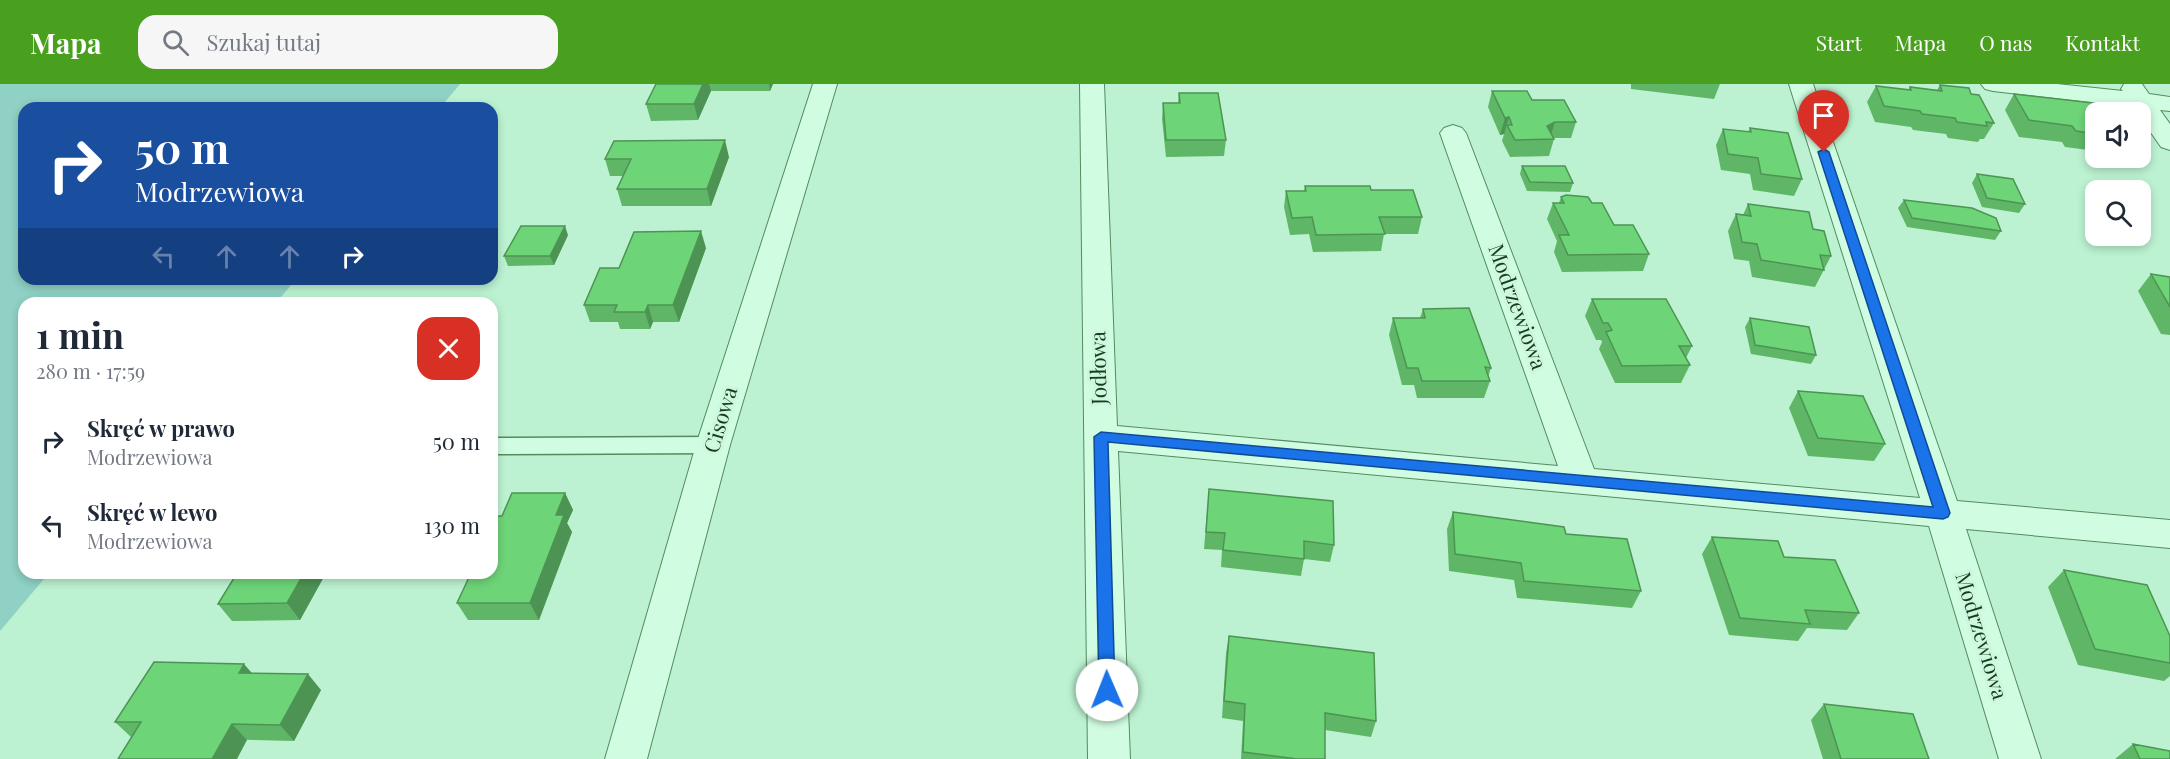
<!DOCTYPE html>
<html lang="pl">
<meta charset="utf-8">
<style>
body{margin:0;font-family:"Playfair Display",serif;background:#f6f6f7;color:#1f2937;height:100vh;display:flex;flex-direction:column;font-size:22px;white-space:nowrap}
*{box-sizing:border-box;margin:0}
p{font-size:20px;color:#747a83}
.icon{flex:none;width:33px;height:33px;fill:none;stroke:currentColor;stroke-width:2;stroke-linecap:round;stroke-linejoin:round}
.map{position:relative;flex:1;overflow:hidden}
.details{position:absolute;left:18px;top:213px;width:480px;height:282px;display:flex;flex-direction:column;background:#fff;border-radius:18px;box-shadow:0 3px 9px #0003}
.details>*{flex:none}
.banner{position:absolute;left:18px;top:18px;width:480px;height:183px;border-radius:18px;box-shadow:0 3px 9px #0003;background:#1a4fa0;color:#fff;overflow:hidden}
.tools{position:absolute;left:2085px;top:18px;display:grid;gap:12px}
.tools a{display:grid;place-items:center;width:66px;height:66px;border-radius:12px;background:#fff;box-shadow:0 3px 9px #0003;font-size:30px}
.pin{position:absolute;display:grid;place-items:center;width:51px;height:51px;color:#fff;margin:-62px -26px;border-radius:50% 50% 50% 0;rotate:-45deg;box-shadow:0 0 6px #0007}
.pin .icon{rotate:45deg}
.me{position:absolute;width:66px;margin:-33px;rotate:359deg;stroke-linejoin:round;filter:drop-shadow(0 0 4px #0008)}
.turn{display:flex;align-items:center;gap:21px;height:126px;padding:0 18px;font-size:27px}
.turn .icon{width:78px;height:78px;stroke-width:2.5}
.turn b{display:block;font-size:42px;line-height:51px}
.lanes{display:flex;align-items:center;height:57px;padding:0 18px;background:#0003;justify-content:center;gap:30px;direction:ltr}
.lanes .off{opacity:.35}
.round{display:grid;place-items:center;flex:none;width:63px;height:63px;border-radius:18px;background:#f6f6f7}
.head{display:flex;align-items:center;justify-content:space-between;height:102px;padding:0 18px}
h1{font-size:36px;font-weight:700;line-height:45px}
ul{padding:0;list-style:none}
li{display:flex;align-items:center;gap:18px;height:84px;padding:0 18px}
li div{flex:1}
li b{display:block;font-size:22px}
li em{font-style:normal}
header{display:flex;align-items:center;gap:36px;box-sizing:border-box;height:84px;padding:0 30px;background:#48a01e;color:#fff}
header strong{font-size:28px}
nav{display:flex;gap:33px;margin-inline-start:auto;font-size:21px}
.search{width:420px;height:54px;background:#f6f6f7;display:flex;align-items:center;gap:15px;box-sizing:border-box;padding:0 21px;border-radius:18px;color:#747a83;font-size:22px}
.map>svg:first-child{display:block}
</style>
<header>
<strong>Mapa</strong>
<div class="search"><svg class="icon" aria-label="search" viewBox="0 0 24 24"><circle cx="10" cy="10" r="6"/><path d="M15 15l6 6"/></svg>Szukaj tutaj</div>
<nav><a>Start</a><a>Mapa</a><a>O nas</a><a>Kontakt</a></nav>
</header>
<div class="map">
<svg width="2170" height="675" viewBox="0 0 2170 675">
<rect width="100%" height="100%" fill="#bcf2d1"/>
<path fill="#8fd1c4" d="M0,0H460L440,24H24V195H296L276,219H24V489H49L0,547Z"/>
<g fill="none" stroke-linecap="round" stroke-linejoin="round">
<g stroke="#548b60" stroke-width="3">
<path id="lane" d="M713,353L721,355L724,361L721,367L713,369L492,370V354Z"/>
</g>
<g stroke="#548b60" stroke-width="2">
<path id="street" d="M813,0H837L730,361L647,675H605L696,361Z
M1080,0H1104L1117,342L1558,382L1440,49L1444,44L1453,41L1462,44L1466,49L1594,385L1920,414L1789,0H1813L1957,417L2170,436V464L1966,445L2041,675H1999L1929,442L1118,367L1130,675H1088Z
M1981,0H2057L2123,7L2121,5L2124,0H2142L2149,10L2170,13V27L2160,26L2170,40V66L2161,63L2140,33V28H2137L2133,23L1993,7L1985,5Z"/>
</g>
<use href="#lane" fill="#d0fce1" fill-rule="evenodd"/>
<use href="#street" fill="#d0fce1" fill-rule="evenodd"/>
</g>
<path fill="#5fb667" d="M656,0H773L770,7H711L698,36L651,37L646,20Z
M1631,0H1720L1714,15L1631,5Z
M1940,1L1971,10L1994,39L1984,55H1980L1978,58L1948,54L1946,50L1913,46L1911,43L1875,38L1867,18L1876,2L1908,6L1910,3L1937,6Z
M1492,7L1532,16L1576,38L1571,54H1554V55L1549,72L1510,73L1502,57L1504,50L1500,51L1488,23Z
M1179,9L1226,56L1224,72L1166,73L1162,35L1163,19H1178Z
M2014,10L2096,28V67L2065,63L2062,58L2019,53L2005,26Z
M1750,44L1802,95L1794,112L1753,106L1750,90L1721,86L1716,61L1723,45L1748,48Z
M729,73L711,122H622L617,105L623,92H610L605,75Z
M1522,82L1573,99L1570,108L1527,107L1520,90Z
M1977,90L2025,120L2019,129L1982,123L1972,99Z
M1305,102L1371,106L1422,133L1418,150H1384L1381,167L1313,168L1309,150L1290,151L1284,123L1286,107H1304Z
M1561,113L1592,119L1614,141L1649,170L1643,187L1562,188L1554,168L1557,157L1547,135L1553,119H1559Z
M1904,116L2001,147L1995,156L1907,143L1898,124Z
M1748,120L1813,145L1831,172L1815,203L1752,193L1749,177L1734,175L1728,147L1736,130L1743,131Z
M568,151L554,181L508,182L504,172Z
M706,164L679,238H653L650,245H620L618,238H590L584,221L619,184Z
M2151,190L2170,193V251L2161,250L2138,207Z
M1592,215L1692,262L1686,274L1690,281L1681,299H1615L1599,265L1602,258L1601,256H1596L1585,232Z
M1423,225L1491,284L1488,293L1490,297L1484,314H1417L1414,301H1402L1389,251L1393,234H1420Z
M1750,234L1816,271L1811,280L1751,270L1745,243Z
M1798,307L1885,360L1874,377L1808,372L1789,324Z
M1209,405L1334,461L1330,478L1304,475L1301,492L1221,483L1222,466L1204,465Z
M565,409L573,426L567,439L572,448L539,536H468L457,519L502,432Z
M1453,428L1566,450L1641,507L1632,524L1517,514L1514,496L1449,487L1447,445Z
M1712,453L1784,473L1859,529L1847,546L1807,544L1798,557L1729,551L1702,470Z
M2064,486L2170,552V592L2164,597L2078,581L2048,503Z
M237,489H409H326L300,536L232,537L218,520Z
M1229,552L1376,637L1371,653L1325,646V675H1241L1243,637L1222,634L1226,569Z
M252,589L321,606L294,657L131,653L115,638Z
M1824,620L1929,675H1823L1811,636Z
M2133,660L2170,675H2115Z"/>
<path fill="#4d9454" d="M703,0H709L711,7L698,36L694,20Z
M769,0H773L770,7Z
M1509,33L1504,50L1500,51L1505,34Z
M1555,38L1550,54L1547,42Z
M725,56L729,73L711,122L707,105Z
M565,142L568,151L554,181L550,172Z
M701,147L706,164L679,238L673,221Z
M648,221L653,238L650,245L645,228Z
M565,409L573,426L567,439L572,448L539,536L530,519L556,431Z
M304,489H326L300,536L287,519Z
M244,580L258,596L239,589Z
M308,590L321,606L294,657L280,641Z
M232,640L247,656L237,675H212Z"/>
<path fill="#6ed478" stroke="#4d9454" stroke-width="1.5" d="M656,0H703L694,20H646Z
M1940,1L1969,4L1971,10L1979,11L1994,39L1986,38L1987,42L1957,38L1955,34L1922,30L1920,27L1884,22L1876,2L1911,6L1910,3L1942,7Z
M1492,7H1527L1532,16H1564L1576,38H1555L1547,42L1554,55L1515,56L1507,41H1512L1509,33L1505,34Z
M1179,9H1218L1226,56H1166L1163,19H1180Z
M2014,10L2102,20L2108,28H2096V50L2076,47L2072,42L2029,36Z
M1750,44L1788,49L1802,95L1761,90L1758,74L1728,70L1723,45L1751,48Z
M725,56L707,105H617L631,75H605L614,57Z
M1522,82H1565L1573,99L1530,98Z
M1977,90L2013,95L2025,120L1987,114Z
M1305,102H1370L1371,106H1413L1422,133H1379L1385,150L1316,151L1312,133L1292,134L1286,107H1306Z
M1566,111L1588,113L1592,119H1602L1614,141H1633L1649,170L1568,171L1559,151H1569L1553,119H1564L1561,113Z
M1904,116L1972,124L1996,134L2001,147L1912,134Z
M1748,120L1809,128L1813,145L1824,147L1831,172L1820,171L1824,186L1761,176L1757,160L1742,158L1736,130L1751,132Z
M521,142H565L550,172H504Z
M701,147L673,221H648L645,228H614L617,221H584L600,184H619L634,148Z
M2151,190L2170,193V223Z
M1592,215H1666L1692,262H1679L1690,281L1622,282L1606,248L1612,246L1608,239H1603Z
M1469,224L1491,284L1485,283L1490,297H1422L1418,284H1407L1393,234H1425L1423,225Z
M1750,234L1809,243L1816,271L1755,261Z
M1798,307L1863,312L1885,360L1818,354Z
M1209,405L1333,417L1334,461L1304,457V475L1223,466L1225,449L1206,448Z
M512,409H565L556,431H564L530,519H457L471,489H492V440L496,432H502Z
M1453,428L1564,443L1566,450L1627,455L1641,507L1524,497L1521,479L1455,470Z
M1712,453L1778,457L1784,473L1835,476L1859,529L1805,526L1810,540L1740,534Z
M2064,486L2147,501L2170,552V579L2095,565Z
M237,489H304L287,519L218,520Z
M1229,552L1374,569L1376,637L1325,629V675H1297L1243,668L1245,620L1224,617Z
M154,578L244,580L239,589L308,590L280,641L232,640L212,675H118L141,638H115Z
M1824,620L1913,630L1929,675H1841Z
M2133,660L2170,667V675H2140Z"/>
<path fill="#1a73e8" stroke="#114b97" stroke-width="1.5" d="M1824,65L1829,68L1950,429L1948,433L1943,435L1108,358L1115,606L1113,611L1107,613L1101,611L1099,606L1094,353L1101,348L1933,423L1818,68Z"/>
<g text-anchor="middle" stroke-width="6" stroke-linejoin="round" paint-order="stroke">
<g font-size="21" fill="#1a391f" stroke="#ccf9de">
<text transform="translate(1517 223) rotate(70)" y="7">Modrzewiowa</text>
<text transform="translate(1099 284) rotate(-91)" y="7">Jodłowa</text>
<text transform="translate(721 336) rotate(-73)" y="7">Cisowa</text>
<text transform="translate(1981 552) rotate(73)" y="7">Modrzewiowa</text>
</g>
</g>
</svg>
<div class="tools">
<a><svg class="icon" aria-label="sound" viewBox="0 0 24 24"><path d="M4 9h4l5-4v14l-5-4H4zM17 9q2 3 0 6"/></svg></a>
<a><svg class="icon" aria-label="search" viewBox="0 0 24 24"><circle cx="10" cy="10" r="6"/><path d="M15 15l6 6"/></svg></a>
</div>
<div class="pin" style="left:1824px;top:68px;background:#d93025"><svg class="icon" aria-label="arrive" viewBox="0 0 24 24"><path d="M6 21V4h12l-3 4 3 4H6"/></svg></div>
<svg class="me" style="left:1107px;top:606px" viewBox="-20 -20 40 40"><circle r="19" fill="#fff"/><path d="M0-13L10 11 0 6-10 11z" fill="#1a73e8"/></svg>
<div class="banner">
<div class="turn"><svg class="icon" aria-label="right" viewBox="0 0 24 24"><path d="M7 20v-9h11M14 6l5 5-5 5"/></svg><div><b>50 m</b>Modrzewiowa</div></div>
<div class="lanes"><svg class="icon off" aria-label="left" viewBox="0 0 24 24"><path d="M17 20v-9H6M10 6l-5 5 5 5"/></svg><svg class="icon off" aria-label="ahead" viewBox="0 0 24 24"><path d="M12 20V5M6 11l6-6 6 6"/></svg><svg class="icon off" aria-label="ahead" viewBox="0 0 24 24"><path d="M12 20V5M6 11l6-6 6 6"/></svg><svg class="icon" aria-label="right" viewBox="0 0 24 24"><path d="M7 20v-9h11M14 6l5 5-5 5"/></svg></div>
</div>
<section class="details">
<div class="head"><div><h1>1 min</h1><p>280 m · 17:59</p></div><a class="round" style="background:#d93025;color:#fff"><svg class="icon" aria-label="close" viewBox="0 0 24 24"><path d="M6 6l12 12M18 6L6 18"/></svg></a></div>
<ul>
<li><svg class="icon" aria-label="right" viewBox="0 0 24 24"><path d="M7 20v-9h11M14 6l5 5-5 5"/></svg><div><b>Skręć w prawo</b><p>Modrzewiowa</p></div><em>50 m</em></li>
<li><svg class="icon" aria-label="left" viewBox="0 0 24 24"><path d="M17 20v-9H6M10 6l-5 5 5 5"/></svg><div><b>Skręć w lewo</b><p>Modrzewiowa</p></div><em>130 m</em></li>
</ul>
</section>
</div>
